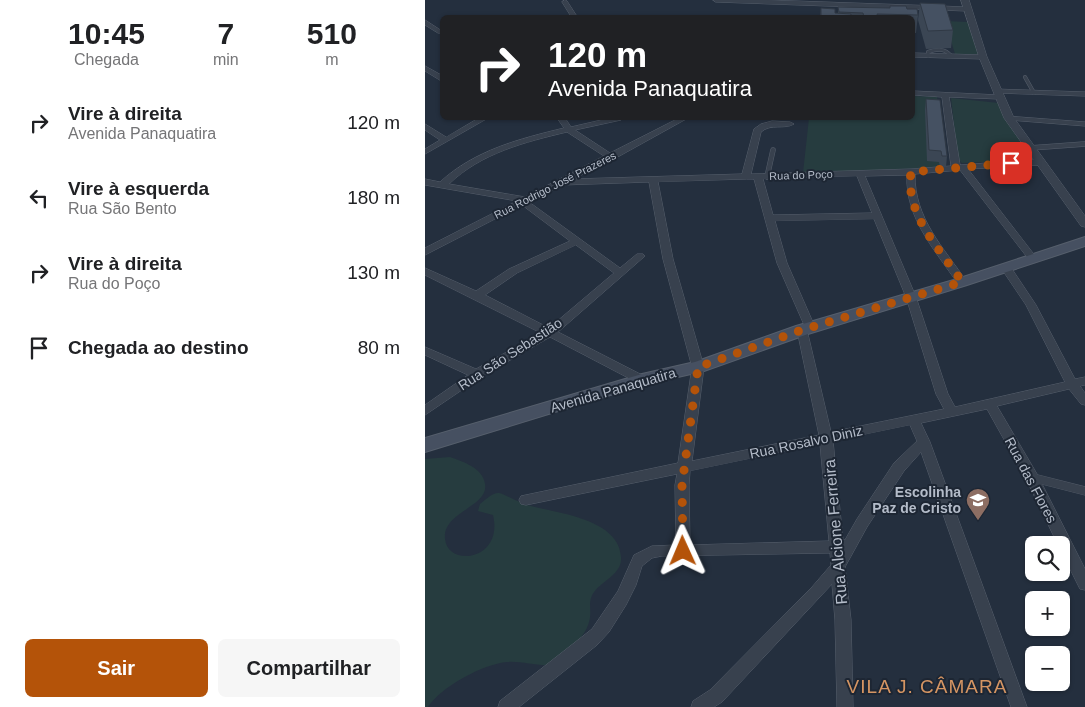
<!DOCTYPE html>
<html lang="pt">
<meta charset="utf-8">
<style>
body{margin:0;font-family:Arial,sans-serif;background:#f6f6f6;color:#202124;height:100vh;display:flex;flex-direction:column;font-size:19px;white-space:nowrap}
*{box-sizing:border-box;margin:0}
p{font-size:16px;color:#757577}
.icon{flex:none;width:28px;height:28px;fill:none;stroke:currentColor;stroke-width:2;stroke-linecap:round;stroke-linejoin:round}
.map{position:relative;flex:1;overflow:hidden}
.side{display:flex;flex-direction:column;background:#fff;width:425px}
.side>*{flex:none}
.banner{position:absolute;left:15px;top:15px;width:475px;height:105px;border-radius:8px;box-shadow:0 1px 4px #0004;background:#202124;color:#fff;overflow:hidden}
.fabs{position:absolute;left:600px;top:536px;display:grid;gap:10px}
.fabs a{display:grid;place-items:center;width:45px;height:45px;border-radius:8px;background:#fff;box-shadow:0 1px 4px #0004;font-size:25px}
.pin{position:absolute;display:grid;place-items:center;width:42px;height:42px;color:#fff;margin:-21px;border-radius:10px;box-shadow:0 2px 8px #0006}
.me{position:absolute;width:55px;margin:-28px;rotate:359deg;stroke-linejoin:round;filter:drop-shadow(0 0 4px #0008)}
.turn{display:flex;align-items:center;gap:18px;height:105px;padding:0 25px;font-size:22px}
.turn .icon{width:65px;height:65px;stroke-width:2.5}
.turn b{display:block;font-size:35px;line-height:42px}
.eta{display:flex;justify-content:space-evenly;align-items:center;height:85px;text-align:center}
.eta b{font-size:30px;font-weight:700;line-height:35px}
.button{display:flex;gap:10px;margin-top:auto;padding:10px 25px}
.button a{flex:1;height:58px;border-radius:8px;background:#b45309;color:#fff;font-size:20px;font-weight:700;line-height:58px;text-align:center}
.button a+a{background:#f6f6f6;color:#202124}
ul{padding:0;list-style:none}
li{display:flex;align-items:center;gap:15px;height:75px;padding:0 25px}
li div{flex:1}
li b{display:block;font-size:19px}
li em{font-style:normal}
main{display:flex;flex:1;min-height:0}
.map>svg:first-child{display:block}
</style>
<main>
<section class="side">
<div class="eta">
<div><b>10:45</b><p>Chegada</p></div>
<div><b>7</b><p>min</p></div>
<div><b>510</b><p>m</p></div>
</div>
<ul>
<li><svg class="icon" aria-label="right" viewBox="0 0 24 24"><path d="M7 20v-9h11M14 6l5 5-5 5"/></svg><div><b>Vire à direita</b><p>Avenida Panaquatira</p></div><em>120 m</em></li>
<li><svg class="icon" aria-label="left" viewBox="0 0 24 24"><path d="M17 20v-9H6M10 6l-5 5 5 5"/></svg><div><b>Vire à esquerda</b><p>Rua São Bento</p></div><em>180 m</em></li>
<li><svg class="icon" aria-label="right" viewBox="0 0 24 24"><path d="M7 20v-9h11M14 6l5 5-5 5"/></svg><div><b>Vire à direita</b><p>Rua do Poço</p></div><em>130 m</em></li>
<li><svg class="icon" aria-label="arrive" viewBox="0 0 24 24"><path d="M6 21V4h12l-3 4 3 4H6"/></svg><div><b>Chegada ao destino</b></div><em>80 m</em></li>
</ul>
<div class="button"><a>Sair</a><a>Compartilhar</a></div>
</section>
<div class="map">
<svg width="660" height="707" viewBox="0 0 660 707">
<rect width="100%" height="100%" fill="#242f3e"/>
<path fill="#263c3f" d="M520,21L543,22L553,54H530Z
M488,96L512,97L521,167L378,173L384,118H488Z
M526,98L574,103L611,160L537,163L533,159Z
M25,457C36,461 55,467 59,480C69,507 17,510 20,539C23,568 79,560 68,515L53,511L55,504C60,500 68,492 74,493C79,494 95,503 102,505C130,513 194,518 196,557C198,576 171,582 166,598C164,604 166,611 165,617C163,637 140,654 125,665C111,666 97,661 82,662C58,664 16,687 3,707H0V459Z"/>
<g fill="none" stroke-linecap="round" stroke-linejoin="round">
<g stroke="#565f6c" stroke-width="4">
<path id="service-far2" d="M503,56V52C512,49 520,48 526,56
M600,77L609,93"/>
</g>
<g stroke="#565f6c" stroke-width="5.5">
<path id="service-far1" d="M605,148L660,144
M342,177L348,150"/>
</g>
<g stroke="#565f6c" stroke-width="9">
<path id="service" d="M609,478L660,491"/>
</g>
<g stroke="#565f6c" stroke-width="1">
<path id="minor" d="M140,0L142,1L153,18H147L137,2Z
M288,0H342L542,7L545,9L542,11L291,2Z
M0,20L17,31V33H13L0,25Z
M488,53L558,55L561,57L558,59L488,57Z
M0,66L18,76V82L0,71Z
M569,89L660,92V96L572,93H569Z
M488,91L574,95L578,97L574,99L524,97L535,165L615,159L619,162L615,165L543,169L611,257L613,259L608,262L605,261L535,170L490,174C489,218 519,248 542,282L537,285L533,284C510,250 480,218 482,175L440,176L491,297L523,394L530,407L640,382L601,305L576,268L581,265L585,266L611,305L650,379L660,377V385L655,386L660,393V405L656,404L644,389L572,406L612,474L660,569V590L655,589L636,551V545H633L601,479L562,409L496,423L505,442L602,707H586L496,452L479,471L442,527L420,567L426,620L428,707H412L410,620L407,584L297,702L289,707H266L268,701L285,690L387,587L406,565L405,553L237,556L227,558L217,566L211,585L201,605L184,632L172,645L94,707H73L75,701L167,629L193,591L209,555L227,546L251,545L250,485L252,474L101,505L96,504L94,500L96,496L253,463L267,367L238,259L224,182L137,185L104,202L195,268L212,254H218L220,256L133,332L221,377L223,380L221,383H213L125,337L56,377L0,415V405L43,375L0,355V347L51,369L116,333L0,275V268L51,291L84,269L145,241L97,205L0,255V248L92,201L0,185V179L15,182C50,150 94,139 139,128L132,118H140L146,127L185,118H197L196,120L150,130L185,153L254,118H263L189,159L148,179L317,174L329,129L336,124L347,121L365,122L369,124C359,130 346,123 336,132L326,174L486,169L526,166L517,97L488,95ZM142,132L179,156L100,197L24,184C56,153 100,142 142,132ZM432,176L447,213L348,215L338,179ZM322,179H329L352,263L380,327L373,328L372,330L394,435L267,461L279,367L248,259L233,182ZM449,219L481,297L511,394L519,409L406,432L382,330L389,329L390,327L362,263L350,221ZM151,245L189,273L124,328L60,295L92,273ZM485,425L492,441L469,463L432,519L420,540H418L408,441ZM395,444L404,541L265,545L264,485L265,471Z
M581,116L660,122V126L584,120H581Z
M54,118H63L0,154V149L15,140L0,130V124L21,137Z"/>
</g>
<g stroke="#565f6c" stroke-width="1">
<path id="tertiary" d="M536,0H544L562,57L589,118L660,216V227L656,226L579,118L554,57Z"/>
</g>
<g stroke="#565f6c" stroke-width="2">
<path id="secondary" d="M660,237V246L542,285L383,334L279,371L218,385L0,452V438L217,374L270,362L371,326L532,279Z"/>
</g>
<use href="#service-far2" stroke="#38414e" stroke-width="3"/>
<use href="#service-far1" stroke="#38414e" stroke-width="4.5"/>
<use href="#service" stroke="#38414e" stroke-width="8"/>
<use href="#minor" fill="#38414e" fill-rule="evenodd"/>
<use href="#tertiary" fill="#38414e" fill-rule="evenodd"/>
<use href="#secondary" fill="#465061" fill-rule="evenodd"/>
</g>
<path fill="#3b4654" d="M495,3L528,30L526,48L501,49L493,20Z
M465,6L482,9L493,15L491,33H488V18H395L396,8L410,13H413V7L465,8Z
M501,99L522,156L521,167H515L514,162L502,161L500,110Z"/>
<path fill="#455162" stroke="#303945" d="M495,3L520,4L528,30L503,31Z
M465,6H481L482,9H492L493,15L452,14L453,18H432L439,17L438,13L414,12L413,7L465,8Z
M396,8L410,9V13L426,14V18H413V16H410V18H396Z
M501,99L515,100L522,156H517L516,151L504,150Z"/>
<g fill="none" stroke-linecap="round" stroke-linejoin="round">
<path stroke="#b45309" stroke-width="9" stroke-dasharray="0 16.2" d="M258,551L257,485L273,367L377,330L537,282C515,249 480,215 486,172L586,163"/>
</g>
<defs>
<g id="school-pin" transform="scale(1.25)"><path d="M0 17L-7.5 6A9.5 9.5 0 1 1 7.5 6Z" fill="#8d6e63" stroke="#1d2633"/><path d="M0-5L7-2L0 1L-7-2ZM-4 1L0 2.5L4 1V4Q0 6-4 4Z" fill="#fff"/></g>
</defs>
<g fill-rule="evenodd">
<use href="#school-pin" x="553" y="500"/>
</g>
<g text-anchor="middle" stroke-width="4" stroke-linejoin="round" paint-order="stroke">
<g font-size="11" fill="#b4bcc9" stroke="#1d2633">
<text transform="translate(376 175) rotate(-2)" y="4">Rua do Poço</text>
<text transform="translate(130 185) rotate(-27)" y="4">Rua Rodrigo José Prazeres</text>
</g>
<g font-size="14" fill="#b4bcc9" stroke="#1d2633">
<text transform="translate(85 354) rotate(-33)" y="5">Rua São Sebastião</text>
<text transform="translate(188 390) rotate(-16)" y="5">Avenida Panaquatira</text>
<text transform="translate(381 442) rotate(-12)" y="5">Rua Rosalvo Diniz</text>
<text transform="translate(606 480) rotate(62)" y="5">Rua das Flores</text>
</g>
<g font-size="14" font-weight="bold" fill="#b4bcc9" stroke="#1d2633" text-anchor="end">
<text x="536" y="497">Escolinha<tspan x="536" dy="16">Paz de Cristo</tspan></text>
</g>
<g font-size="16" fill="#b4bcc9" stroke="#1d2633">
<text transform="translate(410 532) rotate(-95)" y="6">Rua Alcione Ferreira</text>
</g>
<g font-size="19" letter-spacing="1" fill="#d59563" stroke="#1d2633">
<text x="502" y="693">VILA J. CÂMARA</text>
</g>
</g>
</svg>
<div class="fabs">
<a><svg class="icon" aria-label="search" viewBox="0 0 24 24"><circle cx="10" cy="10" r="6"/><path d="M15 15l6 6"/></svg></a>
<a>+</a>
<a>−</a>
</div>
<div class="pin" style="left:586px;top:163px;background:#d93025"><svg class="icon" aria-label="arrive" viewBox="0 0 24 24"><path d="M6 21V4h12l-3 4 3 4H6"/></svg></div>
<svg class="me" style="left:258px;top:551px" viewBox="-20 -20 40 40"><path d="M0-17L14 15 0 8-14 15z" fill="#b45309" stroke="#fff" stroke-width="4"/></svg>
<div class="banner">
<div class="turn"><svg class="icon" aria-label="right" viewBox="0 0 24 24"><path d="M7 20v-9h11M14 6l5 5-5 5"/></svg><div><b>120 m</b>Avenida Panaquatira</div></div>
</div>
</div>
</main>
